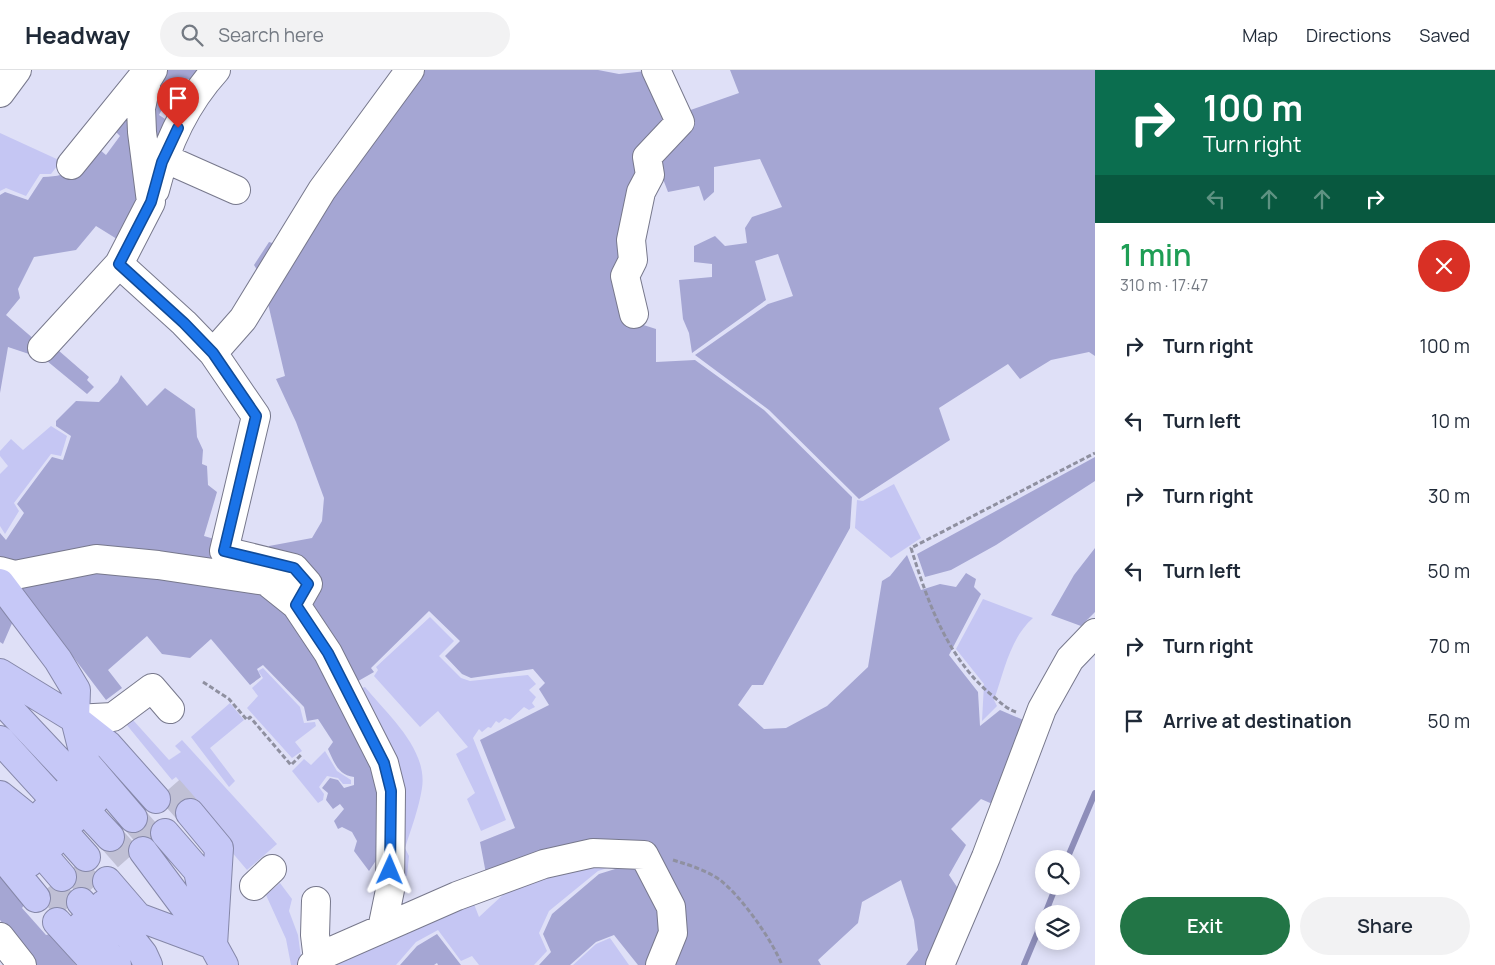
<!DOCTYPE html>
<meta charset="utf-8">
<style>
body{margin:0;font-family:Manrope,sans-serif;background:#f2f2f3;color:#1f2937;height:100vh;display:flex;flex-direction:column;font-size:19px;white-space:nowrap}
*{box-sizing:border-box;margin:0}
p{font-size:16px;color:#747a83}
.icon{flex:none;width:28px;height:28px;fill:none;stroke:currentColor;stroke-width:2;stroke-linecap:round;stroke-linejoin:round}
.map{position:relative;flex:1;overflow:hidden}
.details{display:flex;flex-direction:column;background:#fff;width:400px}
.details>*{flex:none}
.guide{background:#0b6e4f;color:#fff;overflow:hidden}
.fabs{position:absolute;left:1035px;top:780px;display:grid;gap:10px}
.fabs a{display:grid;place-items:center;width:45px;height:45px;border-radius:50%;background:#fff;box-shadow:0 2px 12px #0003;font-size:25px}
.pin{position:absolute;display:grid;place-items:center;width:42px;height:42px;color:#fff;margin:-51px -21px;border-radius:50% 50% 50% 0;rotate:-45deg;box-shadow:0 0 5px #0007}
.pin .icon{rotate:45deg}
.me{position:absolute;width:55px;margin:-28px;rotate:1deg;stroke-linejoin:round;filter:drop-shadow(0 0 4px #0008)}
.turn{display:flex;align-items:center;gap:18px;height:105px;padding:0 25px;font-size:22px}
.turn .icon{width:65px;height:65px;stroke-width:2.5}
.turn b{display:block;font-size:35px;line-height:42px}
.lanes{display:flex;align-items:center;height:48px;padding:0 25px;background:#0003;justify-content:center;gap:25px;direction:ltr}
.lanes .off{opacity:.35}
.round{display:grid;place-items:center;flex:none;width:52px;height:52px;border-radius:26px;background:#f2f2f3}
.overview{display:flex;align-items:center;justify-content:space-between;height:85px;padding:0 25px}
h1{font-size:30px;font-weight:600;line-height:38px;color:#1e9e55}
.button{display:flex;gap:10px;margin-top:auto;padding:10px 25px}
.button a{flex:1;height:58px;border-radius:30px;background:#227546;color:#fff;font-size:20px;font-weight:600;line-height:58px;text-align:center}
.button a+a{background:#f2f2f3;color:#1f2937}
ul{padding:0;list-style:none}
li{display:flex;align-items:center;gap:15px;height:75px;padding:0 25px}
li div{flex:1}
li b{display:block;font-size:19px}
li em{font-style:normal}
header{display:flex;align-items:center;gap:30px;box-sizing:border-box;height:70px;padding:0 25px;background:#fff;border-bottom:1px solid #e0e1e3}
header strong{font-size:24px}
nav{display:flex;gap:28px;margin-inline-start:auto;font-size:18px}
.search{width:350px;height:45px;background:#f2f2f3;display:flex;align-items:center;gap:12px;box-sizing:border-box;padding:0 18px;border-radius:28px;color:#747a83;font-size:19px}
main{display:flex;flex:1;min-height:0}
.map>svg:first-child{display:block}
</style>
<header>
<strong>Headway</strong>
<div class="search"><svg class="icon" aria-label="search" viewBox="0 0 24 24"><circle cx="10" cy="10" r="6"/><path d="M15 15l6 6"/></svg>Search here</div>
<nav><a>Map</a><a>Directions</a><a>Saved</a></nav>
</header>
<main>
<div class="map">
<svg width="1095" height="895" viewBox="0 0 1095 895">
<rect width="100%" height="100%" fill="#dfe0f7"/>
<path fill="#c5c6f3" d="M0,63L61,91L51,104H40L26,126L6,118L0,121Z
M51,356L67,366L61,386L51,384L14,433L19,441L5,464L0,456V404L8,396L0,386V381L11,369L23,380Z
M894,414L921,468L891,488L855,458L857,430L863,431Z
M983,529L1033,548C1010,568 1004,602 994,630L997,636L982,651L984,614L956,579Z
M430,547L454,571L439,586L461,608L470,611L528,605L536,614L529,620L536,627L532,633L535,637L529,640L524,637L510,650L505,648L499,653L496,651L491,658L488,657L482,662L479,659L473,668L506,750L481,761L467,729L475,723L456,684L468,677L438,641L420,657L374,606L378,600L376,597Z
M263,598L300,637L304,653L315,652L316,656L295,672L302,681L292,688L247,638L258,626L252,618L263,608L258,601Z
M365,617C387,644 428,679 422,718C419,738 411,759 405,778L409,786L407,806L400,808L403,714L356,620Z
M230,633L244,650L210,678L235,711L229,717L191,667Z
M127,650H133L169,690L181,682L175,676L182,670L277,774L247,800L197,741L201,736L176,707L172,710L126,654Z
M325,681L337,701L351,710V714H343L338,708L327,706L319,717L324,724L323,730L318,733L292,701L304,689L311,695Z
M635,789L598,801L549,841L539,863L547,881L534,895H479L472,886L461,891L438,860L416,872L396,895H324L474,834L479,847L506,822L571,796Z
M280,813L292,829L289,841L298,865L302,895H291L286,869L266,825Z
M610,868L629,895H573L596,874Z"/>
<path fill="#a5a6d3" d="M142,0H208L200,9H178L159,45L173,54L125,174L96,156L76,180L34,187L18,219L20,228L6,245L35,270L32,285L8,277L0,323V125L5,122L28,130L43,107C73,106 76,98 94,75L106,85L120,66L103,49Z
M416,0H598L619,4L646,1L673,50L642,86L631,251L656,259V292L695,290L764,340L852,427L850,458L763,615H752L738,635L764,659L786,658L827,636L868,597L882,511L890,506L907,485L921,520L940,514L956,517L966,503L976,509L974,517L981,524L949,585L978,622L980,656L1000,640L1028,652L997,736L981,729L951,759L966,775L949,805L963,826L931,895H906L918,880L914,850L901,810L862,832L858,853L818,890L821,895H665L677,865L647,781L487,809L480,772L515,758L480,670L549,635L539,619L545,613L533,599L471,608L462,604L445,586L460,571L429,541L371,598L374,602L353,614L267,486L269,476L312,468L322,451L324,428L296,352L276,309L285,306L262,208L254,195L269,172L282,176Z
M730,0H1095V286L1089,282L1051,290L1020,309L1008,294L939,338L950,370L859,429L769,340L695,285L768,234L793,226L778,184L755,191L766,230L692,283L689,263L683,249L679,210L712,207V194L694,192V176L715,166L725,176L747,173L745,158L752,147L782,137L760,89L714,97V122L704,131L699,116L668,122L663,109L652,114L682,43L739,23Z
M58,280L89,307L87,310L94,317L87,324L41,286Z
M121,305L147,336L165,318L195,339L197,367L203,380L202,394L207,396L208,415L217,422L204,466L221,471L224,500L7,498L0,489V463L6,470L24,443L17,434L52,387L63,390L71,366L56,356V351L76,331L99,332L118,312Z
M1095,387V411L996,475L951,500L925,507L917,484Z
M1095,478V542L1081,556L1051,545L1074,505Z
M103,498L270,524L286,542L318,587L362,669L382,730L377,789L369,801L354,781L357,771L352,762L342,757L338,759L334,751L344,739L340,734L333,739L326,730L328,723L322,718L330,708L338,710L344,718L354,715V707C338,705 334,692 328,679L333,672L318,649L307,651L304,637L263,595L257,599L261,607L250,615L211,569L190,588L162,584L147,566L108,600L122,618L106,630L17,513Z
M0,535L13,551L3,574L0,572Z
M641,791L666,838L652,895H638L614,865L596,872L570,895H539L551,882L543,864L552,844L599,804Z
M0,800L26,832L22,838L46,865L50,864L76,895H34L0,850Z
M437,864L461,895H438L437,893L434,895H400L417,876Z"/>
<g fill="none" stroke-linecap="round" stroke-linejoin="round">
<path stroke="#8e8eba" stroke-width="6" d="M1067,789L1095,723
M1045,844L1056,816
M1024,895L1044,847"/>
<path stroke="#c0c0d5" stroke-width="28" stroke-dasharray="28 14" stroke-linecap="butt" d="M169,719L190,743
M133,748L154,772
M110,767L131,791
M73,798L94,821
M49,817L70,841"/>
<g stroke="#77788c" stroke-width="30">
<path id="minor" d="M0,23L17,0
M164,88L236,120
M71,95L148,0
M155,120C166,76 186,33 216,0
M119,194L184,253L213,283L256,346L224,481L294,498L308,514L296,535
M634,244L625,206L633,190L631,170L641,122L650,105L647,87L680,52L656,0
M42,278L119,194L151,132L142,62L141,38L147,10L153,0
M213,283L243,249L322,120L410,0
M0,501L15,505L96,489L158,495L266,511L296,535L328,583L384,693L391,721L390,820L382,859
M75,649L113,647L152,618L170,639
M254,816L272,799
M316,831L315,865L318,890
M0,867L22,895
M312,895L327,883L457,826L544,794L593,783L644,785L671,837L673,863L660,895
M940,895L986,787L1042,639L1070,589L1095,563"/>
</g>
<g stroke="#8587a8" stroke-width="30">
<path id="highway" d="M0,513L58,590L76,620L75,649L86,693L133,748
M0,603L75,649L108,675L156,729
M0,629L95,730
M0,670L73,750
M67,721L110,767
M0,725L31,750L52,774
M45,741L86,787
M190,743L219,778L213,875
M0,756L29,793
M165,763L198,801L206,839
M25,764L62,807
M143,781L213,875L224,895
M0,784L36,828
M107,811L138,847L213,875
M81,832L109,865
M104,834L143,884L148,895
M57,852L89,887
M82,855L117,895"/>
</g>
<path stroke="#8f90a0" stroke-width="3" stroke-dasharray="5 2.5" stroke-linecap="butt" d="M203,612L229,629L247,650L250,647L291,695L301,685
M1016,642C1007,639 1001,633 994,627C948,590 928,533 911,478L1095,383
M673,790C689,795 706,800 720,810C742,827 772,870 782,895"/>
<use href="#minor" stroke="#fff" stroke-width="28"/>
<use href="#highway" stroke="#c6c8f7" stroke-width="28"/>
</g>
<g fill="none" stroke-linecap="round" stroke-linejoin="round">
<g stroke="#114b97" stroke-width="12">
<path id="route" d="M178,58L162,92L151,132L119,194L184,253L213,283L256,346L224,481L294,498L308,514L296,535L328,583L384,693L391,721L390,800"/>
</g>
<use href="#route" stroke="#1a73e8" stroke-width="9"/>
</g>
</svg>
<div class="fabs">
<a><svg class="icon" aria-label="search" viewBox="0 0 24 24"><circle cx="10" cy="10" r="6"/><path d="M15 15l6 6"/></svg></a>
<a><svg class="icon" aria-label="layers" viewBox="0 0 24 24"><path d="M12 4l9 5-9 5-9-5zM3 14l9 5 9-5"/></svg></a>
</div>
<div class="pin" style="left:178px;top:58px;background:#d93025"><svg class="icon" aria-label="arrive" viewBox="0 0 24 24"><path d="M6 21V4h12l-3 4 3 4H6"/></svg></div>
<svg class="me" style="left:390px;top:800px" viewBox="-20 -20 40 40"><path d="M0-17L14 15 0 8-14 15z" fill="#1a73e8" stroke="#fff" stroke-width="4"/></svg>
</div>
<section class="details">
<div class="guide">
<div class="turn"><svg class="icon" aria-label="right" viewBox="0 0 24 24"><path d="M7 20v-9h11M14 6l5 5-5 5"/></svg><div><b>100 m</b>Turn right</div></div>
<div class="lanes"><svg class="icon off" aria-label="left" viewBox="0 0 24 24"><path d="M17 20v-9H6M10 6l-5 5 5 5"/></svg><svg class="icon off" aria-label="ahead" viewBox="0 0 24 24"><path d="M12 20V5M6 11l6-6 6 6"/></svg><svg class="icon off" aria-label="ahead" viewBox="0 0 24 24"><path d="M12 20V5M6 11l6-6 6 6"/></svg><svg class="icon" aria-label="right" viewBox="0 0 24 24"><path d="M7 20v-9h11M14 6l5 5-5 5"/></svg></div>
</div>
<div class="overview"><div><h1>1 min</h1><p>310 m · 17:47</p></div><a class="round" style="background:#d93025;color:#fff"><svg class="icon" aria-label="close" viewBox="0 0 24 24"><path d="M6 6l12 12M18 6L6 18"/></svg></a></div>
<ul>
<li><svg class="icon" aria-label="right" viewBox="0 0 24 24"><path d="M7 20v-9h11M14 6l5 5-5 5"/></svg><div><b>Turn right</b></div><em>100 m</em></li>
<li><svg class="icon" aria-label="left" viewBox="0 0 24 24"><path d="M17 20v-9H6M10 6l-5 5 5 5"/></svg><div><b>Turn left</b></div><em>10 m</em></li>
<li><svg class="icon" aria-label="right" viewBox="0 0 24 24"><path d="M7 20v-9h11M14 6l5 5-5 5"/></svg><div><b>Turn right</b></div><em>30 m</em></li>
<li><svg class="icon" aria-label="left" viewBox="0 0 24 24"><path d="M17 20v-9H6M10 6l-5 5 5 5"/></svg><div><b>Turn left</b></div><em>50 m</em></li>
<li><svg class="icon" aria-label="right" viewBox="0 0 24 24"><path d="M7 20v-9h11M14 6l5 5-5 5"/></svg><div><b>Turn right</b></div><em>70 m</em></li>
<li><svg class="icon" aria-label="arrive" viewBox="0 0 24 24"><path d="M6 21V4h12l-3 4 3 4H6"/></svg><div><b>Arrive at destination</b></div><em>50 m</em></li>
</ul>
<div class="button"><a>Exit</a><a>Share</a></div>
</section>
</main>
